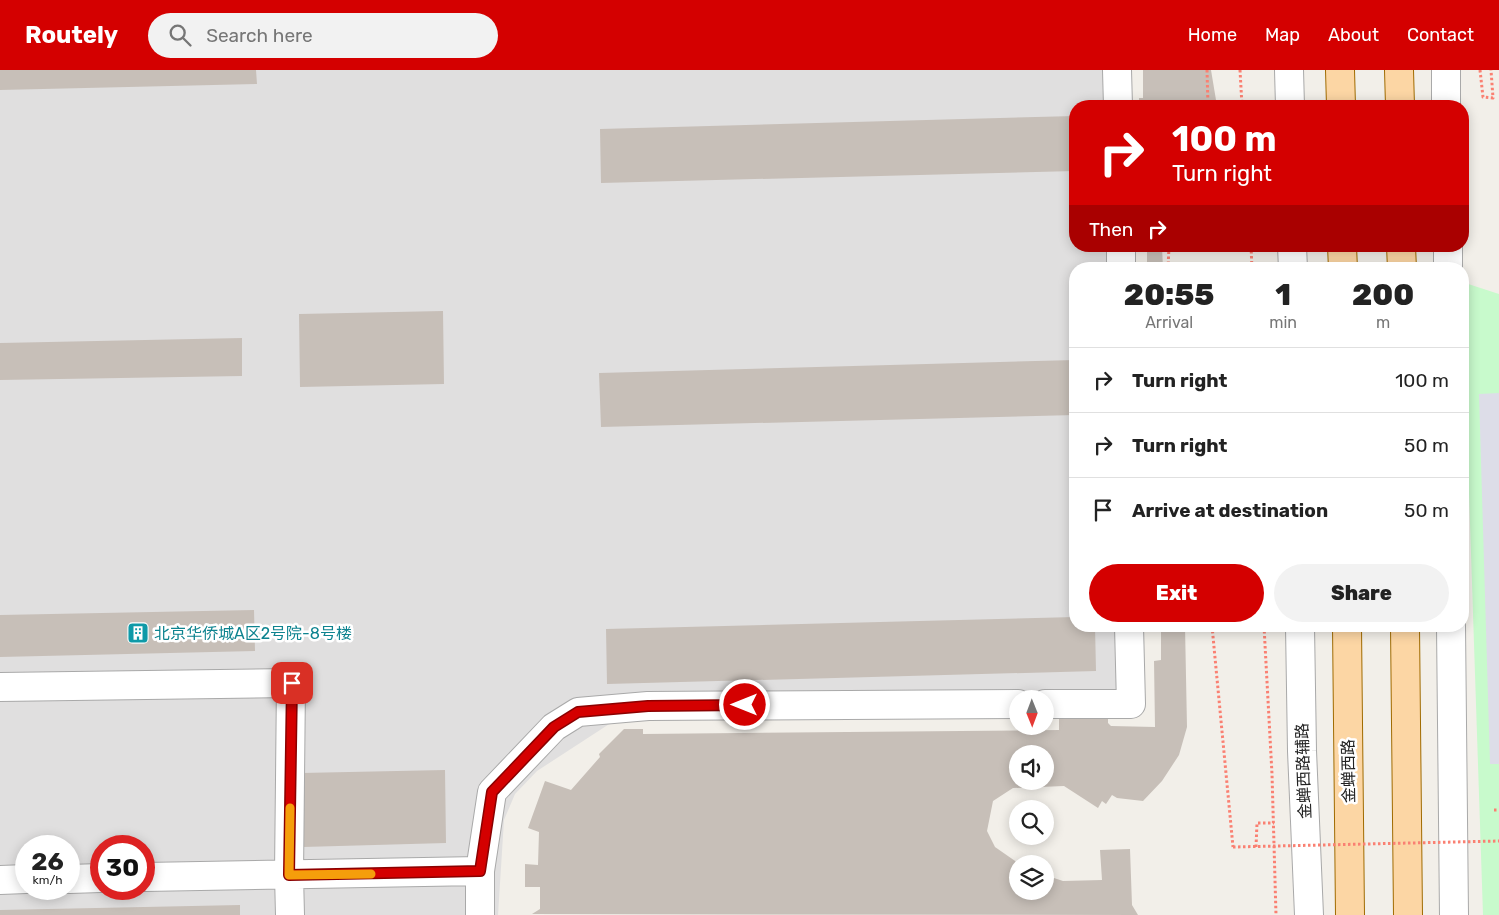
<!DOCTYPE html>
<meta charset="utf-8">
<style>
body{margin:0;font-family:Rubik,"Noto Sans SC",sans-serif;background:#f2f2f2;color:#222;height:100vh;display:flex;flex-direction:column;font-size:19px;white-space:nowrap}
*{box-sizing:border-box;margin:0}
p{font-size:16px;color:#767676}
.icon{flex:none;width:28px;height:28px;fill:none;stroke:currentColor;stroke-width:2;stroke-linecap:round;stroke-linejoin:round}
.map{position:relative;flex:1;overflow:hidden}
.sheet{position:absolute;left:1069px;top:192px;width:400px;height:370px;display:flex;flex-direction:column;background:#fff;border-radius:20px;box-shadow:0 2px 12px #0003}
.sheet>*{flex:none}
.guide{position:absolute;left:1069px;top:30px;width:400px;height:152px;border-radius:20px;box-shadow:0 2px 12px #0003;background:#d40000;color:#fff;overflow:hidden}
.needle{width:32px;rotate:179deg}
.fabs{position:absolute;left:1009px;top:620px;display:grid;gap:10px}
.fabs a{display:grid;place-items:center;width:45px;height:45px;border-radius:50%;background:#fff;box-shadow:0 2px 12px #0003;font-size:25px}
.speed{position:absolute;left:15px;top:765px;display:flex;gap:10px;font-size:25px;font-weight:700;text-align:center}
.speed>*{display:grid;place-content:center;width:65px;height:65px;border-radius:50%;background:#fff;box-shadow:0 2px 12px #0003;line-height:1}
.speed small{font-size:12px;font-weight:400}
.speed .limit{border:8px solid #d22;background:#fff;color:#111}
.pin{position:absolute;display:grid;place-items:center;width:42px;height:42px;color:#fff;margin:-21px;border-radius:10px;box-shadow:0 2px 8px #0006}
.me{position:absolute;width:55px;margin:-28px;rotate:270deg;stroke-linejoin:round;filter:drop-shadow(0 0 4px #0008)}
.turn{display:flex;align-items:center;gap:18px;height:105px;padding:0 20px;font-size:22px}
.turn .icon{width:65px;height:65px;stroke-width:2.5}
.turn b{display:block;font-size:35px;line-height:42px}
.then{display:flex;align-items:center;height:48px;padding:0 20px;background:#0003;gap:10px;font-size:19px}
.eta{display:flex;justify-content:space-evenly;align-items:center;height:85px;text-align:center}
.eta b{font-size:30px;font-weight:800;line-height:35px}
.button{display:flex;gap:10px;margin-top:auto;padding:10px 20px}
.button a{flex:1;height:58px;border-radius:30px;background:#d40000;color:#fff;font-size:20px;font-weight:800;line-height:58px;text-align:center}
.button a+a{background:#f2f2f2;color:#222}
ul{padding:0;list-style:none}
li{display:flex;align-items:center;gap:15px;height:65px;padding:0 20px;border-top:1px solid #e0e0e0}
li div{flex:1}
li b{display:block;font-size:19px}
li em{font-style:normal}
header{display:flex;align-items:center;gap:30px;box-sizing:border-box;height:70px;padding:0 25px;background:#d40000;color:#fff}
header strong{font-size:24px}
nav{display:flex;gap:28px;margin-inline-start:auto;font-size:18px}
.search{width:350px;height:45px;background:#f2f2f2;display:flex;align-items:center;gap:12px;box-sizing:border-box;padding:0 18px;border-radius:28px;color:#767676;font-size:19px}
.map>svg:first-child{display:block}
</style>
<header>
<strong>Routely</strong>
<div class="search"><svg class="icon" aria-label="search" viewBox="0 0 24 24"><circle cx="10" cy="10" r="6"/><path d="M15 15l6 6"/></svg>Search here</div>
<nav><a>Home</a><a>Map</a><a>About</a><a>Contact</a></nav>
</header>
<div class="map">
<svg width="1499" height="845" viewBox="0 0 1499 845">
<rect width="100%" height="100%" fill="#f2efe9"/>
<path fill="#e0dfdf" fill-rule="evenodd" d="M0,0H1132V36H1075V176H1134V199H1075V556H1138L1139,639L1045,629H1018L620,647L537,701L515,724L504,750L498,845H0ZM26,776H69V819H26ZM101,776H144V819H101Z"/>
<path fill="#c8facc" d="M1462,212L1499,224V845H1483Z"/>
<path fill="#dddde8" d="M1499,323V694H1490L1479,324Z"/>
<path fill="#c7bfb8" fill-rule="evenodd" d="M0,0H256L257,14L0,20Z
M1143,0H1211L1217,36H1139V28H1143Z
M1075,46V101L601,113L600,59Z
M1147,176H1162L1163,199H1147Z
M443,241L444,314L300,317L299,244Z
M242,268V306L0,310V273Z
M1075,290V345L601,357L599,303Z
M254,540L255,581L0,587V545Z
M1075,547V556H1095L1096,601L607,614L606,559Z
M1161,556H1185L1187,657L1179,685L1162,711L1143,731L1117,728L1112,725L1106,734L1102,731L1098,738L1064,716L1013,718L993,731L987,761L995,777L1018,793V821H1045V805L1063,811L1102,810L1100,780L1130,779L1132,835L1138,845L532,844L540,839V817H525V794L538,795L539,762L528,758L545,711L571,720L600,687L599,684L624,659H643V664L1059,660V647L1108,645V653L1111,656L1155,657L1154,591L1161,590ZM1018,684H1045V711H1018Z
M445,700L446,773L303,777L301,703Z
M240,835V845H0V840Z"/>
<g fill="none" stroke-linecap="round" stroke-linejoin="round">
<g stroke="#a9a9a9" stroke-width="30">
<path id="minor" d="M1117,0L1118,36
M1289,0L1290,36
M1446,0V36
M1121,176V199
M1292,176L1293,199
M1448,176V199
M1300,556L1302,681L1309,845
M1451,556L1454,845
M0,617L291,613L289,805L290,845
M1045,634H1131L1129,556
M480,801V845
M144,807L480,801L492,722L554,657L578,642L648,636L1018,634
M69,809L101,808
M0,810L26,809"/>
</g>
<g stroke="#a06b00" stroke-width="30">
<path id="major" d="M1340,0L1341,36
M1399,0L1400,36
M1342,176L1343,199
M1401,176L1402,199
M1347,556L1350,845
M1405,556L1408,845"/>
</g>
<path stroke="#fa8072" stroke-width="3" stroke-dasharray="2.5 2.5" stroke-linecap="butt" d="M1207,0L1208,36
M1240,0L1242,36
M1480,0L1483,27L1493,28L1491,0
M1251,176L1252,199
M1168,199L1169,176
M1212,556L1233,777
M1264,556L1272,704L1276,845
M1494,740H1499
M1256,777L1257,753H1274"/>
<use href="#minor" stroke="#fff" stroke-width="28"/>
<use href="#major" stroke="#fcd6a4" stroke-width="28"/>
<path stroke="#fa8072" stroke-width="3" stroke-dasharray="2.5 2.5" stroke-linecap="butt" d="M1233,777L1499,771"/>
</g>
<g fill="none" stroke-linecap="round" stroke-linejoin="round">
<g stroke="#8a0000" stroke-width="12">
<path id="route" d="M292,613L289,805L480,801L492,722L554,657L578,642L648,636L745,635"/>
</g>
<use href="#route" stroke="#d40000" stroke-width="9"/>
<path stroke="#f59e0b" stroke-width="9" d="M290,738L289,805L371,804"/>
</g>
<defs>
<g id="building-square" transform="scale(1.125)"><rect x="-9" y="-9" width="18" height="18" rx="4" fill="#0f9aa8" stroke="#fff"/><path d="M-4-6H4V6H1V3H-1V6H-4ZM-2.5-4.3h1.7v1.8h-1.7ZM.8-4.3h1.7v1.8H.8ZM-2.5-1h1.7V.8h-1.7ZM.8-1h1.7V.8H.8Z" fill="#fff"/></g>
</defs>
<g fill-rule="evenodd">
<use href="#building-square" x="138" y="563"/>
</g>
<g text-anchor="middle" stroke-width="5" stroke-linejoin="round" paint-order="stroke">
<g font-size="16" fill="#0d838f" stroke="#fff" text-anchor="start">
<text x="154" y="569">北京华侨城A区2号院-8号楼</text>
</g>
<g font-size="16" fill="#222" stroke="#fff">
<text transform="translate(1303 701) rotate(-92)" y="6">金蝉西路辅路</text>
<text transform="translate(1348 701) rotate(-91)" y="6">金蝉西路</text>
</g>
</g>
</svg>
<div class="fabs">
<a><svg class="needle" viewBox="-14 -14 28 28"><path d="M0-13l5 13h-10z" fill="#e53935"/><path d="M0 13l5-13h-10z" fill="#767676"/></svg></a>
<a><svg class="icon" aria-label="sound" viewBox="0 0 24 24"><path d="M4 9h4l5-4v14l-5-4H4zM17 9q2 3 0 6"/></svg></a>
<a><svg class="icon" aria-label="search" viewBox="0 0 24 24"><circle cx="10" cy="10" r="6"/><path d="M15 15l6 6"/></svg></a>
<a><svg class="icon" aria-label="layers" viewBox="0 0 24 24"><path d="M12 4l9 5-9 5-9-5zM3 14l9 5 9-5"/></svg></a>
</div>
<div class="speed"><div>26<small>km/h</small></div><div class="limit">30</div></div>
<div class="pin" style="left:292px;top:613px;background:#d93025"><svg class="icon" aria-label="arrive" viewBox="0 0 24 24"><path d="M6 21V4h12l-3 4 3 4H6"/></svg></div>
<svg class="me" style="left:745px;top:635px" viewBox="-20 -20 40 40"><circle r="17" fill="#d40000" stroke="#fff" stroke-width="3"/><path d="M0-11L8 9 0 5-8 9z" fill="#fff"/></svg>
<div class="guide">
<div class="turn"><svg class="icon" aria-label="right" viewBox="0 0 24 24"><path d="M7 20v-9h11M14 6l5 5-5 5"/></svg><div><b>100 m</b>Turn right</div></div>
<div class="then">Then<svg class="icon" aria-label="right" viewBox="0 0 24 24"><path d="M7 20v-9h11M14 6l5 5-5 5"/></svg></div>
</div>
<section class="sheet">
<div class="eta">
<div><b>20:55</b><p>Arrival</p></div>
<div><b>1</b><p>min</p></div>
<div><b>200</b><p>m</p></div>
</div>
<ul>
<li><svg class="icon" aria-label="right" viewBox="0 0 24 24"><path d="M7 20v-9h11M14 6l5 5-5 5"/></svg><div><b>Turn right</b></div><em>100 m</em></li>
<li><svg class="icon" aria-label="right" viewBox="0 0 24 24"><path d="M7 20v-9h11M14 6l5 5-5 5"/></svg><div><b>Turn right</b></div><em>50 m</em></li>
<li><svg class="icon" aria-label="arrive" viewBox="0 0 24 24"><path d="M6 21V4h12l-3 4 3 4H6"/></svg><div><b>Arrive at destination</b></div><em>50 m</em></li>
</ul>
<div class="button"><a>Exit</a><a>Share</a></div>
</section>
</div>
